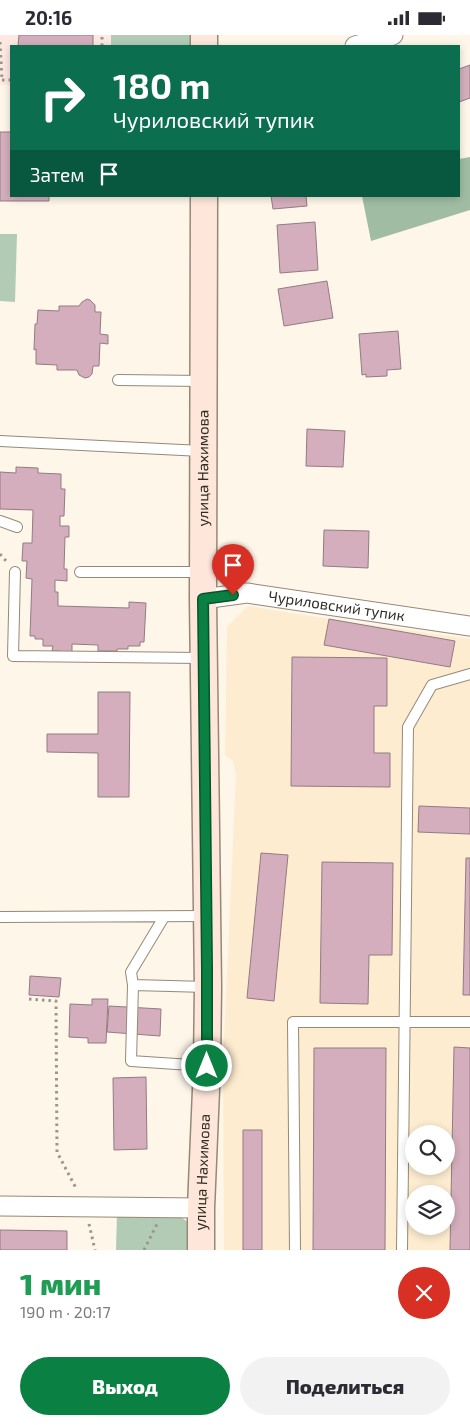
<!DOCTYPE html>
<html lang="ru">
<meta charset="utf-8">
<style>
body{margin:0;font-family:"Exo 2",sans-serif;background:#f2f2f3;color:#2b2b33;height:100vh;display:flex;flex-direction:column;font-size:19px;white-space:nowrap}
*{box-sizing:border-box;margin:0}
p{font-size:16px;color:#7c7c81}
.icon{flex:none;width:28px;height:28px;fill:none;stroke:currentColor;stroke-width:2;stroke-linecap:round;stroke-linejoin:round}
.map{position:relative;height:1215px;overflow:hidden}
.drawer{display:flex;flex-direction:column;background:#fff;flex:1}
.drawer>*{flex:none}
.top-card{position:absolute;left:10px;top:10px;width:450px;height:152px;border-radius:0px;box-shadow:0 2px 8px #0003;background:#0b6e4f;color:#fff;overflow:hidden}
.tools{position:absolute;left:405px;top:1090px;display:grid;gap:10px}
.tools a{display:grid;place-items:center;width:50px;height:50px;border-radius:50%;background:#fff;box-shadow:0 2px 8px #0003;font-size:25px}
.pin{position:absolute;display:grid;place-items:center;width:42px;height:42px;color:#fff;margin:-51px -21px;border-radius:50% 50% 50% 0;rotate:-45deg;box-shadow:0 0 5px #0007}
.pin .icon{rotate:45deg}
.me{position:absolute;width:55px;margin:-28px;rotate:0deg;stroke-linejoin:round;filter:drop-shadow(0 0 4px #0008)}
.turn{display:flex;align-items:center;gap:18px;height:105px;padding:0 20px;font-size:22px}
.turn .icon{width:65px;height:65px;stroke-width:2.5}
.turn b{display:block;font-size:35px;line-height:42px}
.then{display:flex;align-items:center;height:48px;padding:0 20px;background:#0003;gap:10px;font-size:19px}
.round{display:grid;place-items:center;flex:none;width:52px;height:52px;border-radius:26px;background:#f2f2f3}
.summary{display:flex;align-items:center;justify-content:space-between;height:85px;padding:0 20px}
h1{font-size:30px;font-weight:800;line-height:38px;color:#1e9e55}
.primary-button{display:flex;gap:10px;margin-top:auto;padding:10px 20px}
.primary-button a{flex:1;height:58px;border-radius:30px;background:#0b8043;color:#fff;font-size:20px;font-weight:800;line-height:58px;text-align:center}
.primary-button a+a{background:#f2f2f3;color:#2b2b33}
.status{display:flex;justify-content:space-between;align-items:center;height:35px;padding:0 25px;background:#fff;direction:ltr}
.status svg{height:14px;fill:currentColor}
.map>svg:first-child{display:block}
</style>
<div class="status"><b>20:16</b><svg viewBox="0 0 49 12"><path d="M0 12V9h3v3zM5 12V6h3v6zM10 12V3h3v9zM15 12V0h3v12zM26 1h20v11H26zM47 4h2v5h-2z"/></svg></div>
<div class="map">
<svg width="470" height="1215" viewBox="0 0 470 1215">
<rect width="100%" height="100%" fill="#fef6e9"/>
<path fill="#fdecd0" fill-rule="evenodd" d="M248,571L329,584L470,604V1215H224L223,1026L236,740L233,726L225,720L227,592ZM414,1099H446V1131H414ZM414,1159H446V1191H414Z"/>
<path fill="#fde8e2" d="M0,0H111V11H11V50H0Z"/>
<path fill="#b2cbb4" d="M111,0H191V11H111Z
M0,199H17L15,267L0,266Z
M117,1178H176L190,1189V1215H116Z"/>
<path fill="#a0bda3" d="M470,122V175L371,206L362,161H459V124Z"/>
<path fill="#d4aebc" stroke="#927b83" d="M19,0H93V11H18Z
M470,30V63L459,67V34Z
M0,97H11V161H49V166H0Z
M271,161H306L307,171L273,174Z
M315,187L318,235L280,238L277,190Z
M327,246L333,283L284,291L278,254Z
M87,264L90,265L95,270V277H101L100,299L108,300V309L100,308L99,331H93L92,339L89,342L85,343L79,340L77,335H57V330L36,329V314L34,315L35,289H37L38,275L59,276V271H79L82,267Z
M398,296L401,334L387,335V341L366,342V339L362,340L359,299Z
M307,394L345,396L343,432L306,431Z
M16,432L38,433V438L61,439V454H65L64,481H60V491H69V502H65L64,534H67V546L55,545V557H58V571L129,573V567L146,568L144,607H140V611H128V614H117V616H98V610L72,609V617L52,616L53,611H43V604H35V601H30L32,544L26,543L27,526H22L23,508H32L33,475L0,474V437L16,438Z
M324,495L369,496L368,533L323,531Z
M329,584L455,606L450,632L324,610Z
M292,622L387,623V671H374V718H390V752L291,751Z
M98,657H130L129,762H98V718L47,717V699H98Z
M419,771L470,773V799L418,797Z
M261,818L288,820L274,966L247,963Z
M466,823H470V960H463Z
M322,827L393,828L392,920H369L368,969L320,968Z
M30,941L61,943L59,962L29,960Z
M92,964H108L106,1008H88V1003L69,1002L70,969L92,970Z
M109,971L161,974L160,1001L107,997Z
M454,1012L470,1013V1215H450Z
M314,1013H386L385,1215H313Z
M146,1042L147,1114L114,1115L113,1043Z
M243,1095H262V1215H243Z
M0,1195L67,1196V1215H0Z"/>
<g fill="none" stroke-linecap="round" stroke-linejoin="round">
<g stroke="#958976" stroke-width="12">
<path id="lane" d="M118,345L203,346
M0,406L202,416
M0,486L17,492
M15,537L13,621L202,623
M80,537H202
M0,882L206,881
M133,950L131,937L164,882
M206,1031L131,1026L133,950L207,952
M295,1215L293,987H470
M402,1215L408,692L432,650L470,639"/>
</g>
<g stroke="#958976" stroke-width="21">
<g id="street">
<path d="M355,11L393,0"/>
<path id="s1" d="M203,564L247,558L470,591"/>
<path d="M0,1171L201,1173"/>
</g>
</g>
<g stroke="#958976" stroke-width="29">
<g id="secondary">
<path d="M204,0V11"/>
<path id="s2" d="M201,1215V1173L207,1031L208,952L203,564L204,161"/>
</g>
</g>
<path stroke="#9c958b" stroke-width="3" stroke-dasharray="2.5 4" stroke-linecap="butt" d="M0,7L2,45
M102,11V0
M2,45H11
M0,519L7,527
M29,964L56,966L57,1117L77,1155
M89,1189L95,1215
M144,1215L157,1189"/>
<use href="#lane" stroke="#fff" stroke-width="10"/>
<use href="#street" stroke="#fff" stroke-width="19"/>
<use href="#secondary" stroke="#fee6da" stroke-width="26"/>
</g>
<g fill="none" stroke-linecap="round" stroke-linejoin="round">
<g stroke="#07532c" stroke-width="12">
<path id="route" d="M207,1031V934L203,564L233,560"/>
</g>
<use href="#route" stroke="#0b8043" stroke-width="9"/>
</g>
<g text-anchor="middle" stroke-width="5" stroke-linejoin="round" paint-order="stroke">
<g font-size="15" fill="#302b23" stroke="#fff">
<text dy="5" stroke="none"><textPath href="#s2" startOffset="782">улица Нахимова</textPath></text>
<text dy="5" stroke="none"><textPath href="#s1" startOffset="135">Чуриловский тупик</textPath></text>
<text dy="5" stroke="none"><textPath href="#s2" startOffset="78">улица Нахимова</textPath></text>
</g>
</g>
</svg>
<div class="tools">
<a><svg class="icon" aria-label="search" viewBox="0 0 24 24"><circle cx="10" cy="10" r="6"/><path d="M15 15l6 6"/></svg></a>
<a><svg class="icon" aria-label="layers" viewBox="0 0 24 24"><path d="M12 4l9 5-9 5-9-5zM3 14l9 5 9-5"/></svg></a>
</div>
<div class="pin" style="left:233px;top:560px;background:#d93025"><svg class="icon" aria-label="arrive" viewBox="0 0 24 24"><path d="M6 21V4h12l-3 4 3 4H6"/></svg></div>
<svg class="me" style="left:207px;top:1031px" viewBox="-20 -20 40 40"><circle r="17" fill="#0b8043" stroke="#fff" stroke-width="3"/><path d="M0-11L8 9 0 5-8 9z" fill="#fff"/></svg>
<div class="top-card">
<div class="turn"><svg class="icon" aria-label="right" viewBox="0 0 24 24"><path d="M7 20v-9h11M14 6l5 5-5 5"/></svg><div><b>180 m</b>Чуриловский тупик</div></div>
<div class="then">Затем<svg class="icon" aria-label="arrive" viewBox="0 0 24 24"><path d="M6 21V4h12l-3 4 3 4H6"/></svg></div>
</div>
</div>
<section class="drawer">
<div class="summary"><div><h1>1 мин</h1><p>190 m · 20:17</p></div><a class="round" style="background:#d93025;color:#fff"><svg class="icon" aria-label="close" viewBox="0 0 24 24"><path d="M6 6l12 12M18 6L6 18"/></svg></a></div>
<div class="primary-button"><a>Выход</a><a>Поделиться</a></div>
</section>
